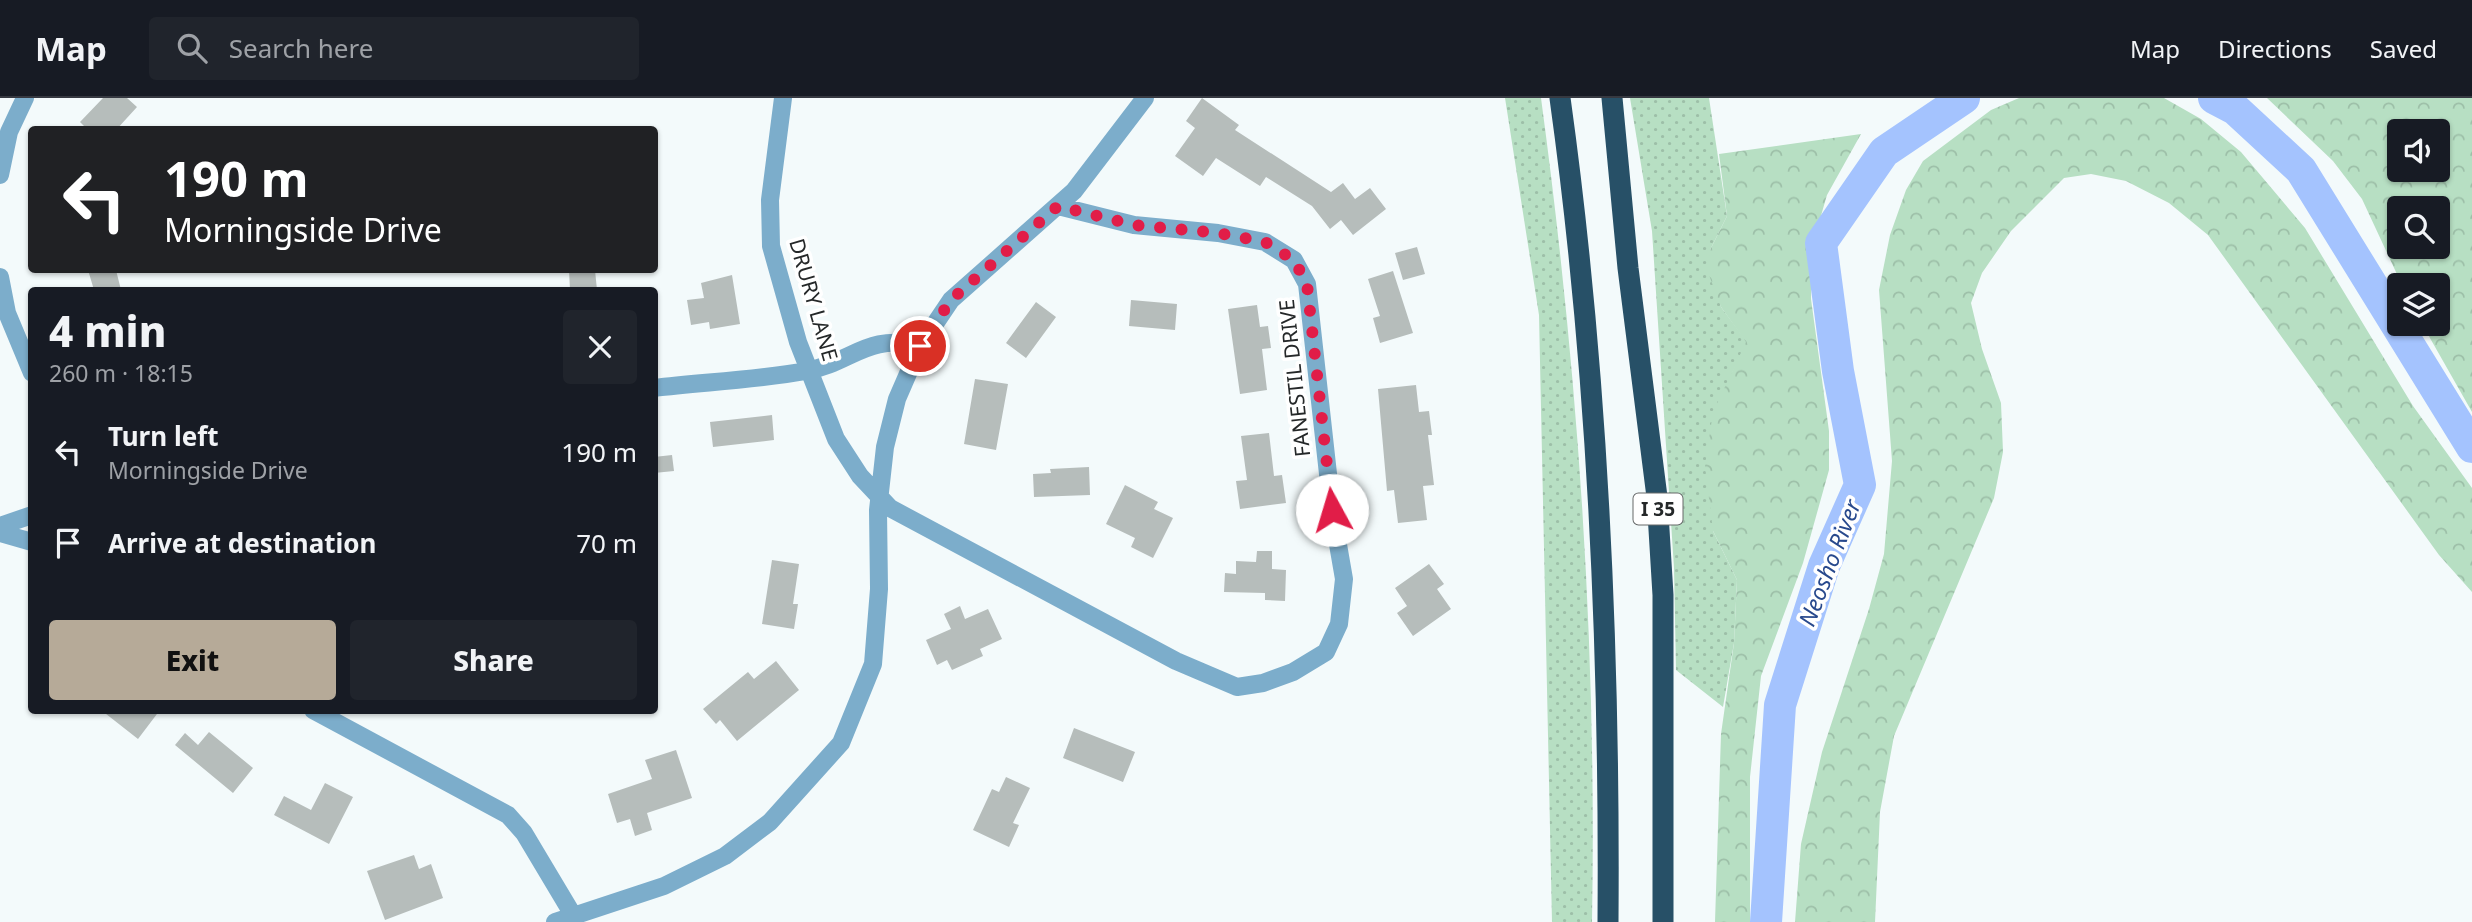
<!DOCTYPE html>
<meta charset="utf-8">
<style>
body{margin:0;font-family:"Noto Sans",sans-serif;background:#20242c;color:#f1f3f6;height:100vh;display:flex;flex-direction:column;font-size:26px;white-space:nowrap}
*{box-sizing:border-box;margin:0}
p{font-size:23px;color:#9ea1a6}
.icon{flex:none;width:38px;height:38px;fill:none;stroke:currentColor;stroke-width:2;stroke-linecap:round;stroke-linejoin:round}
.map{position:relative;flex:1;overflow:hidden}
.sheet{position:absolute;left:28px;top:189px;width:630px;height:427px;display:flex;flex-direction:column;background:#171b24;border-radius:7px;box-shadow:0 2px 5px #0004}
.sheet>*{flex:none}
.banner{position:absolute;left:28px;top:28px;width:630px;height:147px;border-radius:7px;box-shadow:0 2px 5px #0004;background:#202124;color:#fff;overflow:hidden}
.controls{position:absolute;left:2387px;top:21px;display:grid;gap:14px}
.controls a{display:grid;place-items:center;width:63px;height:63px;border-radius:7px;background:#171b24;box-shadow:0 2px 5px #0004;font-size:35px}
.pin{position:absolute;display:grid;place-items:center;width:60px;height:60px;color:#fff;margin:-30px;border:4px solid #fff;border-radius:50%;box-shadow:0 2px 7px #0007}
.me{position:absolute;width:77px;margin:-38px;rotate:354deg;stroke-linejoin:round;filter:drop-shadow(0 0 5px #0008)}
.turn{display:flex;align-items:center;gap:24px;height:147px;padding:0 21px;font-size:32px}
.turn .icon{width:91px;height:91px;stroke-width:2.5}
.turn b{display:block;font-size:49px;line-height:60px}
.round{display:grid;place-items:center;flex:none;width:74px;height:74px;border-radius:7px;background:#20242c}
.overview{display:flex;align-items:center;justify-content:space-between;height:119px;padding:0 21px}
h1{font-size:42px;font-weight:800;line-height:52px}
.cta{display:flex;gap:14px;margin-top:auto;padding:14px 21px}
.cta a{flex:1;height:80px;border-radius:7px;background:#b6aa98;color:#111;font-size:28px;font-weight:800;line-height:80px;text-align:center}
.cta a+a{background:#20242c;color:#f1f3f6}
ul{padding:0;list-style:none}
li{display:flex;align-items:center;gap:21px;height:91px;padding:0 21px}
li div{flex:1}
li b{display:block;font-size:26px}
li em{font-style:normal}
header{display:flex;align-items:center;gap:42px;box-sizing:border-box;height:98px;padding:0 35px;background:#171b24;border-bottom:2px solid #363941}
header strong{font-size:33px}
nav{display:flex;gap:38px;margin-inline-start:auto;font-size:24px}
.search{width:490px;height:63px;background:#20242c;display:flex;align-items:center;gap:18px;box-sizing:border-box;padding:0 24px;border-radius:7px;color:#9ea1a6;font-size:26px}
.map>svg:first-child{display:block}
</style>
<header>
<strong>Map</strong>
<div class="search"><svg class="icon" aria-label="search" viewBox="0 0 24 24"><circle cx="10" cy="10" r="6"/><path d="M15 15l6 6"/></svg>Search here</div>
<nav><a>Map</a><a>Directions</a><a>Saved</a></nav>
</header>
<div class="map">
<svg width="2472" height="824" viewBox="0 0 2472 824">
<defs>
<pattern id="grass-dots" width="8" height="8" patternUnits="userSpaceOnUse" patternTransform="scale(1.75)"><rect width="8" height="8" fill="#b7dfc3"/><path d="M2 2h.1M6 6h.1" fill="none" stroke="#9dbfa8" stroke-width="1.8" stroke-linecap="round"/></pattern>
<pattern id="forest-crowns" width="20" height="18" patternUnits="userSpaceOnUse" patternTransform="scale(1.75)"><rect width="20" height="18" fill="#b7dfc3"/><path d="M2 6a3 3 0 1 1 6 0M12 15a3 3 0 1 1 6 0" fill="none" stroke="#9dbfa8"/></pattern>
</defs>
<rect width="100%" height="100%" fill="#f3fafb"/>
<path fill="url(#grass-dots)" d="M1505,0H1541C1578,273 1597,548 1592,824H1552L1539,217Z
M1630,0H1709L1727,118L1710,152L1721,209L1747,244L1732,275L1713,433L1737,482L1734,545L1723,609L1676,572L1674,470L1652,133Z"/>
<path fill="url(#forest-crowns)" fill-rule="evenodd" d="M2019,0H2164L2201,21L2241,54L2305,130L2413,308L2472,390V494L2439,457L2208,137L2169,105L2126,83L2091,76L2064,80L2011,133L1982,175L1971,205L1982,251L2001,305L2003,354L1994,400L1894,638L1880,714L1875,824H1795L1801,746L1822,654L1869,511L1884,456L1892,363L1879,192L1890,137L1906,92L1923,63L1991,12Z
M2267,0H2472V314L2422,226H2438V187H2402L2362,101L2333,63ZM2399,33H2438V72H2399ZM2399,110H2438V149H2399Z
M1861,36L1827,97L1811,152V201L1829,333V372L1803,465L1761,578L1750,679V824H1715L1721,636L1734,545L1737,482L1713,433L1705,368L1713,314L1746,244L1721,209L1709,177L1710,152L1727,118L1719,56Z"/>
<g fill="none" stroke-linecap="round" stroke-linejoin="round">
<path stroke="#a4c3fe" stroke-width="32" d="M2214,0L2235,11L2301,72L2472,349
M1766,824L1780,607L1824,468L1860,387L1838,273L1821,145L1884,54L1964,0"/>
</g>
<path fill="#b6bdbb" d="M103,0H127L137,9L116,32H88L80,24Z
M1202,0L1239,27L1235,32L1331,94L1343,85L1355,101L1370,90L1386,111L1353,137L1341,122L1330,131L1312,108L1266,79L1260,88L1216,60L1203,78L1175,58L1195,30L1186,23Z
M1417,149L1425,176L1403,182L1395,155Z
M88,172H116L121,192H94Z
M569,172H595L597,192H570Z
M1393,173L1413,235L1380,245L1373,220L1380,218L1368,181Z
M732,177L740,226L710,231L709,224L691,227L687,202L704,200L701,185Z
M1131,202L1177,206L1175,232L1129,228Z
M1036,204L1056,219L1026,260L1006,245Z
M1257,207L1260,229L1268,228L1271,250L1262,251L1267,292L1240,296L1228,211Z
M975,281L1008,286L996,352L964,346Z
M1416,287L1419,314L1429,313L1432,337H1428L1434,387L1423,388L1427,422L1398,425L1394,392L1387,393L1378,291Z
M772,317L774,342L713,349L710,324Z
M1269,335L1274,378L1282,377L1286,405L1240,411L1236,383L1247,382L1241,338Z
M672,357L674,373L654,375V359Z
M1089,369L1090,397L1034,399L1033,376L1051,375L1050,371Z
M1125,387L1158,404L1154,411L1173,420L1153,460L1131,449L1135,440L1106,426Z
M1257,453H1272V471L1286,472L1285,503L1265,502V495L1224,494L1225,475L1236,476V463L1256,464Z
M772,462L799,466L793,506H798L794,531L762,526Z
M1429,466L1444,486L1437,491L1451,511L1413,538L1397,515L1407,508L1395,490Z
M960,508L965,521L988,511L1002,541L980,551L983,558L952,572L947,562L937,567L926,542L951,531L944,516Z
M776,563L799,592L737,643L720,622L716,626L703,611L748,574L754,581Z
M101,612H160L138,641Z
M1074,630L1135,654L1123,684L1063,660Z
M209,634L253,670L233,695L175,647L185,635L198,647Z
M676,652L692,700L647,715L652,732L635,738L630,721L617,725L608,696L652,681L645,662Z
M1006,679L1030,690L1013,725L1019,727L1009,749L973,732L992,691L999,694Z
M325,685L353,699L329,746L274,717L284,698L311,712Z
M414,757L419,771L431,766L443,800L385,822L367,773Z"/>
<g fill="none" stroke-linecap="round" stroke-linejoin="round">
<path stroke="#7cadcb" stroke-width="18" d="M783,0L770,102L771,148L798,244L836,341L860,378L890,410L1176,563L1237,589L1263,585L1293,574L1326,554L1339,526L1344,481L1332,412L1307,186L1294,162L1265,144L1218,135L1134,127L1058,108
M0,77L9,34L25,0
M0,179L7,215L32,275
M654,290C705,284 756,282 806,273C852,265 866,235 920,248
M0,428L32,417
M0,435L32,444
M313,612L508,717L524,735L573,817
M555,824L664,788L725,758L770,724L841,645L873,566L879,491L878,412L885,349L897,301L920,248L951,202L1074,93L1145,0"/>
<path stroke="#275067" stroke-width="21" d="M1560,0C1598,273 1610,549 1608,824
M1612,0L1628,170L1657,399L1663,497V824"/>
</g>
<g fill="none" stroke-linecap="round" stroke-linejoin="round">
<path stroke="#e11d48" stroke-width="12" stroke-dasharray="0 21.6" d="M920,248L951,202L1058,108L1134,127L1218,135L1265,144L1294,162L1307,186L1332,412"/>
</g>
<g text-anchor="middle" stroke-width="7" stroke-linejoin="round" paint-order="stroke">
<rect fill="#fff" stroke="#666869" stroke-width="2" x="1633.5" y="395.5" width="49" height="31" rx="5"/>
<g font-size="19" font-weight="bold" fill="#252829">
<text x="1658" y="418">I 35</text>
</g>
<g font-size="21" fill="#252829" stroke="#fff">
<text transform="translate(813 202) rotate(74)" y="7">DRURY LANE</text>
<text transform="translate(1295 280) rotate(-96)" y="7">FANESTIL DRIVE</text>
</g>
<g font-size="23" font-style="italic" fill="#28498d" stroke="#fff">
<text transform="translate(1830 465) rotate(-69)" y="8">Neosho River</text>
</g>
</g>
</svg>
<div class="controls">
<a><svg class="icon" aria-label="sound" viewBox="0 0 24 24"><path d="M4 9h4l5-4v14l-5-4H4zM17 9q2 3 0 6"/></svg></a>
<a><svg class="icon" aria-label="search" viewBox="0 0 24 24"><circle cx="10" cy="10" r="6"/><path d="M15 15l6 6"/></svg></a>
<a><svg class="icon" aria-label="layers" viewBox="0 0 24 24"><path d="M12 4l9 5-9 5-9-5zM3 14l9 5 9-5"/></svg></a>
</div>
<div class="pin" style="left:920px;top:248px;background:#d93025"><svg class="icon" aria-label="arrive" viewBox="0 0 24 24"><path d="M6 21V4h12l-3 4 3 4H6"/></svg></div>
<svg class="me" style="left:1332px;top:412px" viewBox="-20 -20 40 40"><circle r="19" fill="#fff"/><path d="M0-13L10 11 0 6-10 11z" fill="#e11d48"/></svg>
<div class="banner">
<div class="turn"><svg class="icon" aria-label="left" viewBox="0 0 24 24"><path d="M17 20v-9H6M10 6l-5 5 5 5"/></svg><div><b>190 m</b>Morningside Drive</div></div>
</div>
<section class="sheet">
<div class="overview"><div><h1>4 min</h1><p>260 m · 18:15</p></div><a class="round"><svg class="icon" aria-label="close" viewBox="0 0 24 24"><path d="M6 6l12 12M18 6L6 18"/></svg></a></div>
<ul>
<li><svg class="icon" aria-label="left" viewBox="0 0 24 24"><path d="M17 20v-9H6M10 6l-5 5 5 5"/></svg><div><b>Turn left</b><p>Morningside Drive</p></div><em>190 m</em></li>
<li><svg class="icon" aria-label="arrive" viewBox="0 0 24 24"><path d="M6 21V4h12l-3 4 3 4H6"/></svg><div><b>Arrive at destination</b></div><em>70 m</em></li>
</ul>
<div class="cta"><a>Exit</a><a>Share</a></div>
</section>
</div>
